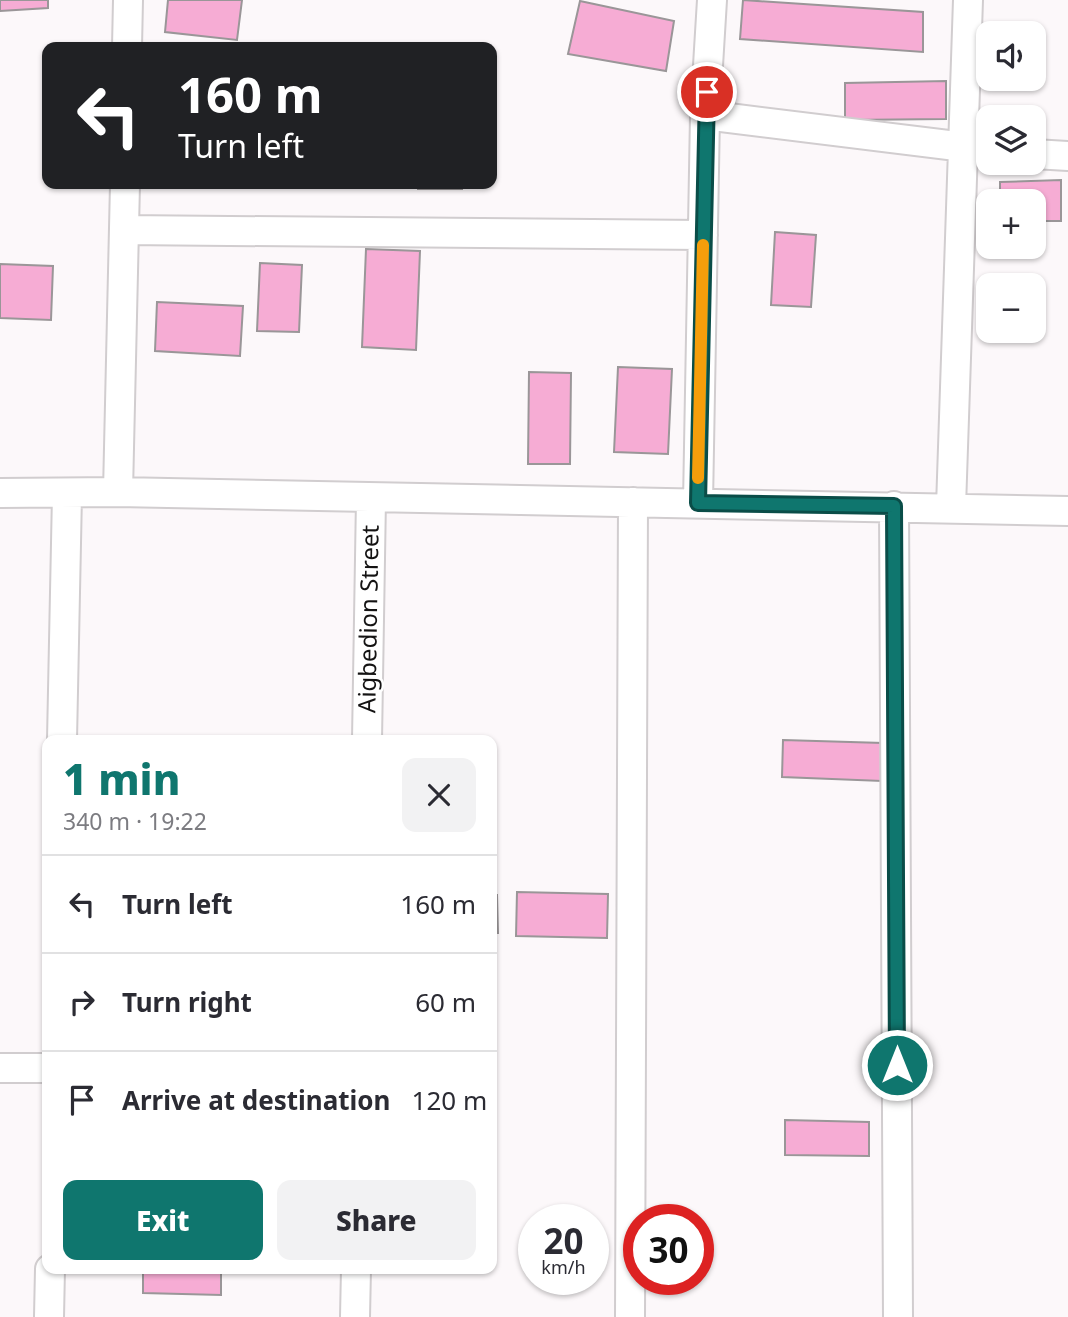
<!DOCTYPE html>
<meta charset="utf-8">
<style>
body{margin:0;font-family:"Noto Sans",sans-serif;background:#f2f2f3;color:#2b2b33;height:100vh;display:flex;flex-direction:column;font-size:26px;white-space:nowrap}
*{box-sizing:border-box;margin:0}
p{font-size:23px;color:#7c7c81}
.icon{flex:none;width:38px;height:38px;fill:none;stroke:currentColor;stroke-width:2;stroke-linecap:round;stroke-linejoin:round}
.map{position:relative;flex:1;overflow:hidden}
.sheet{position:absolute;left:42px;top:735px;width:455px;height:539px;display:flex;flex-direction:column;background:#fff;border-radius:14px;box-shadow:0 2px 5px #0004}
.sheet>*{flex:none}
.hud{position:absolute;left:42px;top:42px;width:455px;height:147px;border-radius:14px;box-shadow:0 2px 5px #0004;background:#202124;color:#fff;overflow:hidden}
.buttons{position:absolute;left:976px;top:21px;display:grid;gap:14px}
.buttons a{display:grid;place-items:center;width:70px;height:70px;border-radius:14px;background:#fff;box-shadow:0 2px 5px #0004;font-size:35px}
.speed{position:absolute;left:518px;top:1204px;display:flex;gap:14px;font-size:35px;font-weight:700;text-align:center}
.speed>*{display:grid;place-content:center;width:91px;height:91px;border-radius:50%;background:#fff;box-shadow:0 2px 5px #0004;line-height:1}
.speed small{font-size:18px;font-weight:400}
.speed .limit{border:10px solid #d22;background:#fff;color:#111}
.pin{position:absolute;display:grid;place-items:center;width:60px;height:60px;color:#fff;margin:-30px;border:4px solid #fff;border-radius:50%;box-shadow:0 2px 7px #0007}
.me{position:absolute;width:77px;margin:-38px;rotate:0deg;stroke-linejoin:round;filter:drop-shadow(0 0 5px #0008)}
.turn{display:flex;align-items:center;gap:24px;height:147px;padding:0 21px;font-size:32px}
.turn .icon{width:91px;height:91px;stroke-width:2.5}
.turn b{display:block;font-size:49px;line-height:60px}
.round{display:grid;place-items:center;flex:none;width:74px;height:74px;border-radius:14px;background:#f2f2f3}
.head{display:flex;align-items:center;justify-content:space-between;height:119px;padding:0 21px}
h1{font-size:42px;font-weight:800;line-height:52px;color:#0f766e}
.primary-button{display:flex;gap:14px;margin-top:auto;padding:14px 21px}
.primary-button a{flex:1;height:80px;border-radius:14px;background:#0f766e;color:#fff;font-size:28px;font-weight:800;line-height:80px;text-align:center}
.primary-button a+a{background:#f2f2f3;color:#2b2b33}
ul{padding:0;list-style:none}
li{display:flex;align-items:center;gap:21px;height:98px;padding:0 21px;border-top:2px solid #e1e1e2}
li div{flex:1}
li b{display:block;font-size:26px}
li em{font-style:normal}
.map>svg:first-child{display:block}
</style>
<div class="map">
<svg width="1068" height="1317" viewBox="0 0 1068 1317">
<rect width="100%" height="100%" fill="#fcf8fa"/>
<path fill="#f6acd4" stroke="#9a9698" stroke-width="2" d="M0,0H48V8L0,11Z
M168,0H242L237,40L165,32Z
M743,0L923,12V52L740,39Z
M580,1L674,21L666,71L568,54Z
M946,81V119L845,120V83Z
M1061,180V221H1034V201H1000V182Z
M418,184H462V189H418Z
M775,232L816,235L811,307L771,305Z
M366,249L420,251L416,350L362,347Z
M260,263L302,265L299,332L257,331Z
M0,264L53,266L51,320L0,318Z
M157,302L243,306L240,356L155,351Z
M618,367L672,369L668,454L614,452Z
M529,372L571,373L570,464H528Z
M783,740L883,743L882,781L782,777Z
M517,892L608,894L607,938L516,936Z
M492,895H497L498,933H492Z
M785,1120L869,1122V1156L785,1155Z
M143,1269H221V1295L143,1293Z"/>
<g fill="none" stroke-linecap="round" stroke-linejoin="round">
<g stroke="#d1cdcf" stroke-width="32">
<path id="minor" d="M127,47L128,0
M705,115L989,150
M1034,154L1068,156
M124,230L703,235
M118,492L125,184
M0,493L118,492L1068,511
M698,503L705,115L712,0
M894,506L898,1317
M951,507L968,0
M62,740L67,494
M367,740L371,498
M0,1068H47
M49,1317L50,1269
M355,1317L356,1269
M630,1317L633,502"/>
</g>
<use href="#minor" stroke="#fff" stroke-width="28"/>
</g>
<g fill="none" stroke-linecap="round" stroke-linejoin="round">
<g stroke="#0a4d48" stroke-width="18">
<path id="route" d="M707,92L698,503L894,506L897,1065"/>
</g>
<use href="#route" stroke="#0f766e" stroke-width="12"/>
<path stroke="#f59e0b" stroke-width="12" d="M698,478L703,245"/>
</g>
<g text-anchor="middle" stroke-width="5" stroke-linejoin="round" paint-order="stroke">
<g font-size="24" fill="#141313" stroke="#fff">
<text transform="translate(369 619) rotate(-89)" y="8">Aigbedion Street</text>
</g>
</g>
</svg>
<div class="buttons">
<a><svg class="icon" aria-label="sound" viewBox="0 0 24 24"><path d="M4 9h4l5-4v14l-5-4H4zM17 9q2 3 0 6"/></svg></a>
<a><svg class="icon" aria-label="layers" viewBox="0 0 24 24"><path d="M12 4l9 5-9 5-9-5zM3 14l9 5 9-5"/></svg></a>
<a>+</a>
<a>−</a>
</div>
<div class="speed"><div>20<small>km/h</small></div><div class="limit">30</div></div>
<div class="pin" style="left:707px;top:92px;background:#d93025"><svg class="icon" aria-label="arrive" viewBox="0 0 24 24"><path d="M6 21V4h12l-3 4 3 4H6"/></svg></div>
<svg class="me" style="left:897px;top:1065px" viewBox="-20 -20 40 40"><circle r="17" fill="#0f766e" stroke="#fff" stroke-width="3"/><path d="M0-11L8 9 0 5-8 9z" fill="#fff"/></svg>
<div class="hud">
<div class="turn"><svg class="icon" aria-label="left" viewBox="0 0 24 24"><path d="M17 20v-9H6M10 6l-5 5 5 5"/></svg><div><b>160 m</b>Turn left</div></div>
</div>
<section class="sheet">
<div class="head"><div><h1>1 min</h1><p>340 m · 19:22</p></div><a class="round"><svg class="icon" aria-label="close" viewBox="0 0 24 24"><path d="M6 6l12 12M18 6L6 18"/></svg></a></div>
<ul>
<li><svg class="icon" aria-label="left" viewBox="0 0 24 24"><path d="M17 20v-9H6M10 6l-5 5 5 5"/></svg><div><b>Turn left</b></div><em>160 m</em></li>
<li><svg class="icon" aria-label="right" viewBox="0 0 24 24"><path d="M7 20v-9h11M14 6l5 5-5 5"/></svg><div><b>Turn right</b></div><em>60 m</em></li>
<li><svg class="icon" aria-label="arrive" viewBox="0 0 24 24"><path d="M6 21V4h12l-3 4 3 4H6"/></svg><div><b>Arrive at destination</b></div><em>120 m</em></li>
</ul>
<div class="primary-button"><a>Exit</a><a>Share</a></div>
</section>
</div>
